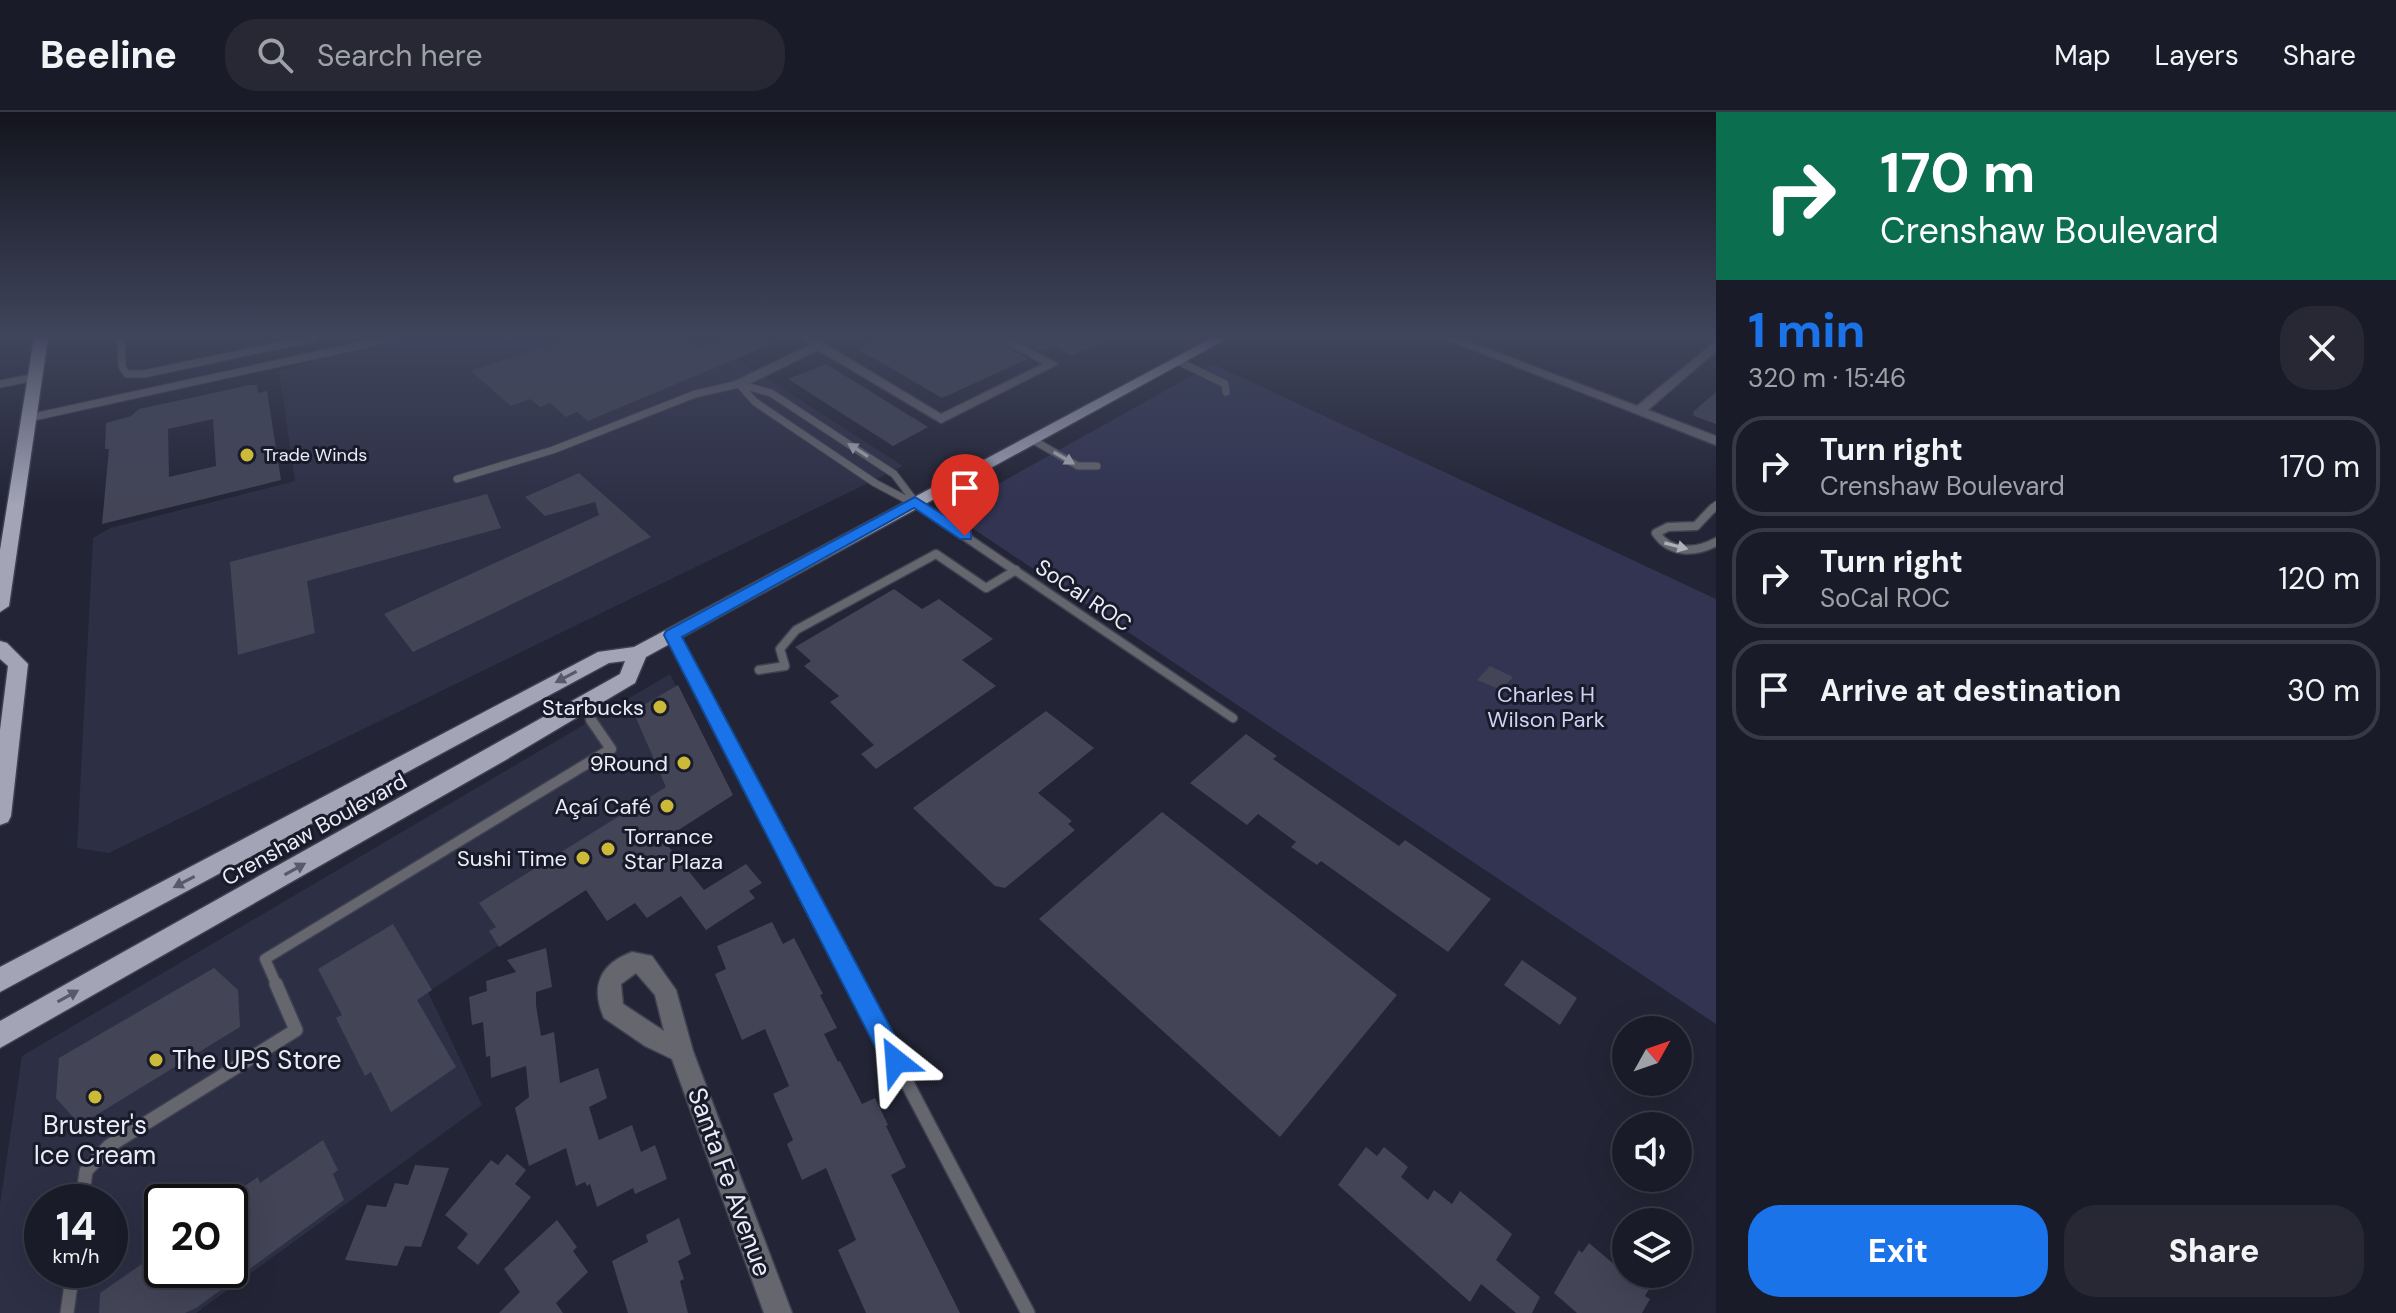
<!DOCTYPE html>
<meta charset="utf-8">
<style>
body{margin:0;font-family:"DM Sans",sans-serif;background:#272834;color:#f1f3f6;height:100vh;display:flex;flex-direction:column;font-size:30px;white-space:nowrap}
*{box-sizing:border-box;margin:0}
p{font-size:26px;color:#9fa1a8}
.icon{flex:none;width:44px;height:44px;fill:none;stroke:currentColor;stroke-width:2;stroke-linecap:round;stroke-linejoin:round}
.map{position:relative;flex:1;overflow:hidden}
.sheet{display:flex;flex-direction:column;background:#1a1b28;width:680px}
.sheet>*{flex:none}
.banner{background:#0b6e4f;color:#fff;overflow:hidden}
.needle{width:52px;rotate:50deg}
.buttons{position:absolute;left:1612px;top:904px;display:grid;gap:16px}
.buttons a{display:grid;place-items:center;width:80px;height:80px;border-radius:50%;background:#1a1b28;box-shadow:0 8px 32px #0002,0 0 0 2px #383945;font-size:40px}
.speed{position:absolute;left:24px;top:1072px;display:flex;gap:16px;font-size:40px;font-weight:700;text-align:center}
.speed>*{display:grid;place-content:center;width:104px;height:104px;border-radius:50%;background:#1a1b28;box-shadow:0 8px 32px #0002,0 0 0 2px #383945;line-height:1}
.speed small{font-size:20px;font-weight:400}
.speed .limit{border:4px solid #111;border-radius:12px;background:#fff;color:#111}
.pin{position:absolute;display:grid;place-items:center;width:68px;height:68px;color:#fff;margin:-82px -34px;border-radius:50% 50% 50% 0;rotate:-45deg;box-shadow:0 0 8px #0007}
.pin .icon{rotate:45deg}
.me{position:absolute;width:88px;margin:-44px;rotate:332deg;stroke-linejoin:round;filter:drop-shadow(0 0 6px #0008)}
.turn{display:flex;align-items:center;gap:28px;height:168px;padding:0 32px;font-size:36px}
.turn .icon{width:104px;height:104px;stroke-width:2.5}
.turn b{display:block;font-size:56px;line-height:68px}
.round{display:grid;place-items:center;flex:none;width:84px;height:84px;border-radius:32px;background:#272834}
.overview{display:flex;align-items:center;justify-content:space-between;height:136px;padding:0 32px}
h1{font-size:48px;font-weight:800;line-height:60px;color:#1a73e8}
.cta{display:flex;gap:16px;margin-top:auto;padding:16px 32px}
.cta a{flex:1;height:92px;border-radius:32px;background:#1a73e8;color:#fff;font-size:32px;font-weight:800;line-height:92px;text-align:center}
.cta a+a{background:#272834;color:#f1f3f6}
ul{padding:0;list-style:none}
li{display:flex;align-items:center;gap:24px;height:100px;margin:0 16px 12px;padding:0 16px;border:4px solid #383945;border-radius:32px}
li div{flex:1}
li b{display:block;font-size:30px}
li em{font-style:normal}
header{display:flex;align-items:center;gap:48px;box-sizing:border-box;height:112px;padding:0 40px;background:#1a1b28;border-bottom:2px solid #383945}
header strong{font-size:38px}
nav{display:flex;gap:44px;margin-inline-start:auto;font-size:28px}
.search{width:560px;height:72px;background:#272834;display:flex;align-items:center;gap:20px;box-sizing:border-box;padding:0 28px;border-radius:32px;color:#9fa1a8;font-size:30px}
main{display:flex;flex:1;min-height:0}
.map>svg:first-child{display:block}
</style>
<header>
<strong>Beeline</strong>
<div class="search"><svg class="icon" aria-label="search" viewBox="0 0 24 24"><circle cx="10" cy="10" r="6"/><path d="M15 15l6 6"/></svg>Search here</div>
<nav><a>Map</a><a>Layers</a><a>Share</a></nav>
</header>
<main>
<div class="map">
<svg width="1716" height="1201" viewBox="0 0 1716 1201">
<rect width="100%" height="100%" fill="#232435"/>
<path fill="#2d2f45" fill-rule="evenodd" d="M385,226H704L903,354L109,741L77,736L93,426L110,416L295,369L279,259L314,248L380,233Z
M670,562L729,682L428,880L482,993L196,1201H0V1092L22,944ZM42,1090H110V1158H42ZM162,1090H230V1158H162Z"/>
<path fill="#323452" d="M1213,252L1716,487V912L948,400Z"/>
<path fill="#434557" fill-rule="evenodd" d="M570,226H684L699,236L725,226L783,227L588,309L577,300L566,305L550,291L540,295L530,287L511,294L471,259Z
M879,226H992L1028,247L942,286L858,237Z
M1016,226H1112L1072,243L1054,234L1042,240Z
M826,252L865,276L928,315L893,334L788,267Z
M250,273H257L258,281L267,279L281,368L102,412L109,337H105L106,311L131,304L139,297ZM213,307L216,354L169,365L168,317Z
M1716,280V312L1694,304L1693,300Z
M579,361L651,425L413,540L384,502L599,403L595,390L545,404L525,385Z
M487,382L501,416L307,469L315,521L238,543L230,450Z
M894,477L922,497L939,487L993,527L962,548L996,574L876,657L861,642L874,633L830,590L839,584L804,554L811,549L795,535Z
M1490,554L1513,565L1501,578L1477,568Z
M678,573L733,683L663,728L704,778L746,752L762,771L749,779L755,786L706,818L681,784L647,806L635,791L607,809L586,778L499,835L489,819L496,815L479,791L666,675L633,599Z
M1046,599L1094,636L1038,681L1072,709L1068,712L1075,718L1005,776L995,774L913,696Z
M1246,622L1277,644L1273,647L1399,734L1405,728L1491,787L1448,840L1321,749L1317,753L1291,735L1296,730L1258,702L1247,713L1190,671Z
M1162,700L1397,883L1280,1025L1039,807Z
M772,810L783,832L794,826L823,882L820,883L837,916L824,922L838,950L840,949L862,992L875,986L888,1013L886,1014L906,1055L891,1063L960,1201H866L838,1138L856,1128L826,1056L802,1068L787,1032L793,1028L773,982L789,974L779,950L765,917L742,928L715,862L726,857L717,834Z
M393,812L432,878L417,888L456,955L391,1000L371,960L365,964L336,906L342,903L318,857Z
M546,836L552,875L536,880V893L541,924L554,920L560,971L598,956L607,986L589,995L599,1028L632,1013L641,1040L655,1033L667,1067L635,1082L633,1076L597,1095L590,1072L587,1074L585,1070L576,1074L566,1036L529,1054L515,996L529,985L526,954L491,966L490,944L486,945L483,910L472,913L469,885L487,879L486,869L516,860L507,848Z
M1522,848L1577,886L1560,913L1504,873Z
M214,856L238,878L240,915L80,1013L56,986L59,946Z
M323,1028L338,1058L333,1062L344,1088L196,1196L185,1201H99L100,1181L162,1138V1158H230V1084L258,1065L260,1071Z
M1366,1035L1377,1044L1384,1035L1408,1055L1401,1065L1428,1088L1434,1078L1452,1092L1460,1079L1512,1122L1496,1148L1540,1185L1532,1201H1516L1481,1172L1470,1190L1338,1073Z
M507,1042L526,1058L515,1072L531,1085L478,1153L457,1136L468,1122L445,1103L491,1048L498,1053Z
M415,1053L449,1056L421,1135L405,1134L397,1154L345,1148L367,1093L386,1095L395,1071L408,1073Z
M679,1106L691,1142L678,1149L684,1167L680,1169L688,1201H628L612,1149L648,1130L646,1123Z
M557,1108L577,1135L573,1139L588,1160L556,1191L563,1201H499L520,1180L504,1157Z
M1589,1131L1635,1170L1640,1162H1658L1645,1184L1650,1187L1642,1201H1577L1554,1181L1579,1138L1582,1141Z"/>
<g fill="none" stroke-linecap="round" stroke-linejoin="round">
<g stroke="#3f4050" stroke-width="9">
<path id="service-far3" d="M121,226L122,255L127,262H144L314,226
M1178,249L1225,272L1226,280
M0,272L35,265
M739,272L755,290L875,371L926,398
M29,306L394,226
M1033,328L1078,354H1097
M457,367L553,338L695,282L739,272L771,281L894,362L913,387
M1712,398L1716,393"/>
</g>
<g stroke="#3f4050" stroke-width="11">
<path id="service-far2" d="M923,396L1233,606
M1713,396L1696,414L1668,415L1656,421C1670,442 1695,441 1716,430
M672,523L718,610
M759,558L785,554L780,537L796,518L936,442L986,476L1016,458
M582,594L593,610"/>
</g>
<g stroke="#3f4050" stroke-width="13">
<path id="service-far1" d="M717,608L856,874
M277,874L265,847L611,637L591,608"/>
</g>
<g stroke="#3f4050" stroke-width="16">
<path id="service" d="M855,872L1028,1201
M82,1090L86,1059L109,1034L296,918L276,872
M67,1201L73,1158"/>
</g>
<g stroke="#3f4050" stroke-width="3">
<path id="minor" d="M801,226H815L941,302L1043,252L995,226H1010L1058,252L941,311L818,238L743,275H735V269L810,233Z
M1443,226H1459L1637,294L1716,229V239L1648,298L1716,324V333Z
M632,840L652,844L676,878L693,939L792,1201H764L672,947L645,934L604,906C590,874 600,852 632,840ZM636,861L655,883L664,919L623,892L621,872Z"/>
</g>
<g stroke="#3f4050" stroke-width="3">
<path id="primary" d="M34,226H48L9,494L0,500V438Z
M1212,226H1228L646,545L635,571L504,649L0,936V909L620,562L625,549L609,551L0,880V855L598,540L634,535Z
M0,529L7,531L28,552L11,704L8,710L0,713V618L8,554L0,547Z"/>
</g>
<use href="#service-far3" stroke="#65666e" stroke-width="7"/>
<use href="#service-far2" stroke="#65666e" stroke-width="8"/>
<use href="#service-far1" stroke="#65666e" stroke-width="10"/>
<use href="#service" stroke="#65666e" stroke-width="13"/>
<use href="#minor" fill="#65666e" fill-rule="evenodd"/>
<use href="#primary" fill="#a3a5b7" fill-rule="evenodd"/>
</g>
<defs><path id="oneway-solid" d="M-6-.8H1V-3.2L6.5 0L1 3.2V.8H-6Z" transform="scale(2)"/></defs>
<g fill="#aeb0b9">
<use href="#oneway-solid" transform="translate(858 338) rotate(-147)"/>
<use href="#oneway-solid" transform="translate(1064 346) rotate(30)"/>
<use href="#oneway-solid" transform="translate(1676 434) rotate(15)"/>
</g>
<g fill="#585969">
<use href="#oneway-solid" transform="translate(566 565) rotate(152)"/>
<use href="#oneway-solid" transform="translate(295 757) rotate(-29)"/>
<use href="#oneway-solid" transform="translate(184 770) rotate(152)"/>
<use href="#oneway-solid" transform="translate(68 884) rotate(-29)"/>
</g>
<linearGradient id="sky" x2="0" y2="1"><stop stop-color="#13141d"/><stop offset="0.57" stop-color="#3f455c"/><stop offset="1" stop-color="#3f455c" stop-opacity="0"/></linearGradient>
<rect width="1716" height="394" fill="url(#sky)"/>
<path fill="#1a73e8" stroke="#114b97" stroke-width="2" d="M915,385L971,420V427H960L914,396L682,525L904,941L908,949L904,958L896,961L887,958L664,523L666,519Z"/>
<g fill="#cdb938" stroke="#1a1b2a" stroke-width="3">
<circle cx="247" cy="343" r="8"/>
<circle cx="660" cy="595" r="8"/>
<circle cx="684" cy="651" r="8"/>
<circle cx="667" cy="694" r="8"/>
<circle cx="608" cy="737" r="8"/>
<circle cx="583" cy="746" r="8"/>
<circle cx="156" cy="948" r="8"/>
<circle cx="95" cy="985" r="8"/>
</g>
<g text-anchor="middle" stroke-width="6" stroke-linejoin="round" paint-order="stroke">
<g font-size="18" fill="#eaecf7" stroke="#1a1b2a" text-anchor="start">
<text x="263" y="349">Trade Winds</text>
</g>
<g font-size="22" fill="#eaecf7" stroke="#1a1b2a">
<text transform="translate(1084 483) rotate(34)" y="8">SoCal ROC</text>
<text transform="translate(314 717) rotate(-29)" y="8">Crenshaw Boulevard</text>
</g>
<g font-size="22" fill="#cfd3f4" stroke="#1a1b2a">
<text x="1546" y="590">Charles H<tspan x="1546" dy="25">Wilson Park</tspan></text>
</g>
<g font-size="22" fill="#eaecf7" stroke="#1a1b2a" text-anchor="end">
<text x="644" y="603">Starbucks</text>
<text x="668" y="659">9Round</text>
<text x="651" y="702">Açaí Café</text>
<text x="624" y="732" text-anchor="start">Torrance<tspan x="624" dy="25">Star Plaza</tspan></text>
<text x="567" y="754">Sushi Time</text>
</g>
<g font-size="26" fill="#eaecf7" stroke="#1a1b2a" text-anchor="start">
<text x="172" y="957">The UPS Store</text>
<text x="95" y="1022" text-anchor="middle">Bruster's<tspan x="95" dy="30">Ice Cream</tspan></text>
</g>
<g font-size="26" fill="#eaecf7" stroke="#1a1b2a">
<text transform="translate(730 1070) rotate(70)" y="9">Santa Fe Avenue</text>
</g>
</g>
</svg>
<div class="buttons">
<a><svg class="needle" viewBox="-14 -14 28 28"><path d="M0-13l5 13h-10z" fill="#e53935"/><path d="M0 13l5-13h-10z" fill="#9fa1a8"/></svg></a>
<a><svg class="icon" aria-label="sound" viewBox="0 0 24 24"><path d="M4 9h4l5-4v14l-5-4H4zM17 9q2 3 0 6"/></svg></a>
<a><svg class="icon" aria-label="layers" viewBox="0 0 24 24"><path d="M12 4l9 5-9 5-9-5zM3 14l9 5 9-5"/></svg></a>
</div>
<div class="speed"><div>14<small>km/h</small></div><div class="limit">20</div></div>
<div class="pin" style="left:965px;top:424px;background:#d93025"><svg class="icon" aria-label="arrive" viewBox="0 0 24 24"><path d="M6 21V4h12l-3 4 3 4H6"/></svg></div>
<svg class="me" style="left:896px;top:949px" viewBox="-20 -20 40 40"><path d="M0-17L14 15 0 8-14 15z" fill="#1a73e8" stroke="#fff" stroke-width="4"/></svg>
</div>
<section class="sheet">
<div class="banner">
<div class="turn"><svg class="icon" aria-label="right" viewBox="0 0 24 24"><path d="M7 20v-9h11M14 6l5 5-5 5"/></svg><div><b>170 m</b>Crenshaw Boulevard</div></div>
</div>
<div class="overview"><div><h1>1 min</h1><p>320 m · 15:46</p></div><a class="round"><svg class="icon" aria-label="close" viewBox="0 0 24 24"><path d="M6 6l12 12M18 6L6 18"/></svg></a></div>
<ul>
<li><svg class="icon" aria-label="right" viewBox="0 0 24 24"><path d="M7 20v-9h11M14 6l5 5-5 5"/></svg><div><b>Turn right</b><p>Crenshaw Boulevard</p></div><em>170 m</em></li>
<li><svg class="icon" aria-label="right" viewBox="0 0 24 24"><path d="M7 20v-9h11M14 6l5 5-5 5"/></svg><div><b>Turn right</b><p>SoCal ROC</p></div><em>120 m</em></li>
<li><svg class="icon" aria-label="arrive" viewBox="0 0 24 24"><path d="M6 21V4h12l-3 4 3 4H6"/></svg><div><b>Arrive at destination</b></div><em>30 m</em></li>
</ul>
<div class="cta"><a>Exit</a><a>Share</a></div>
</section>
</main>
